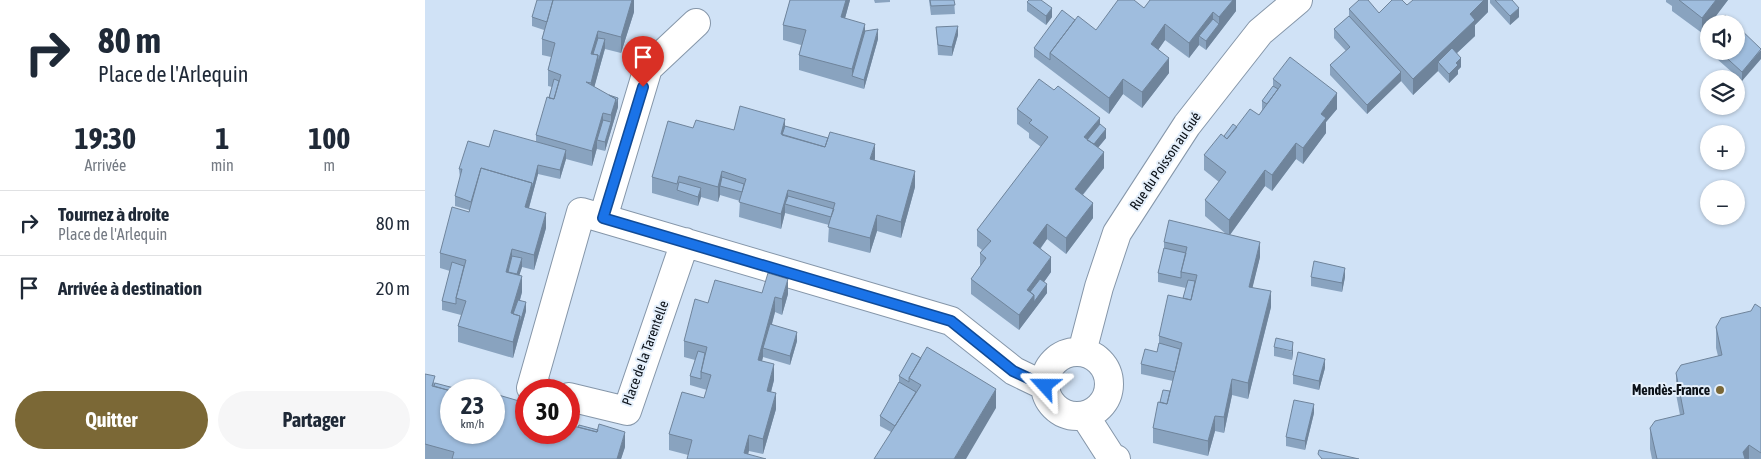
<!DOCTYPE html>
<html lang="fr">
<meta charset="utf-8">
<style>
body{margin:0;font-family:"Asap Condensed",sans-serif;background:#f6f6f7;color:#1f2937;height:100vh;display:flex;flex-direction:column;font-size:19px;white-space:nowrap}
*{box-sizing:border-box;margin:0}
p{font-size:16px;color:#747a83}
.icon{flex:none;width:28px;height:28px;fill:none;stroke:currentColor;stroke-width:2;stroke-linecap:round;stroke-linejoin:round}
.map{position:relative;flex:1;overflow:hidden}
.drawer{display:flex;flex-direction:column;background:#fff;width:425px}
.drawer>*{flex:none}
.guide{background:#fff;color:#1f2937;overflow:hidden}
.fabs{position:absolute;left:1275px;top:15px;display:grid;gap:10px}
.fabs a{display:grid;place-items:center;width:45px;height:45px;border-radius:50%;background:#fff;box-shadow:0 1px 4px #0004;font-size:25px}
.speed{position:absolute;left:15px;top:379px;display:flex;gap:10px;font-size:25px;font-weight:700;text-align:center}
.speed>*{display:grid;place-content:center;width:65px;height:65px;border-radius:50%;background:#fff;box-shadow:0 1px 4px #0004;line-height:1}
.speed small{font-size:12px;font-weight:400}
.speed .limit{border:8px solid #d22;background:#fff;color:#111}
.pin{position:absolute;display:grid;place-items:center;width:42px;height:42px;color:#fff;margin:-51px -21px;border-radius:50% 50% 50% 0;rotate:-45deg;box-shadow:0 0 5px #0007}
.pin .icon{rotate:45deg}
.me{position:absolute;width:55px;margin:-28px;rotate:294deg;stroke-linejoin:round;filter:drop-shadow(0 0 4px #0008)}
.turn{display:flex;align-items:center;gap:18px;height:105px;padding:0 15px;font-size:22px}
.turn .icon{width:65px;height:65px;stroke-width:2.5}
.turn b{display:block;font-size:35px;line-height:42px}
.eta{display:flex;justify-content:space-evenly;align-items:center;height:85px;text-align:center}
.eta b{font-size:30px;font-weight:700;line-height:35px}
.action{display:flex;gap:10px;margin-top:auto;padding:10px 15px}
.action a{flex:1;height:58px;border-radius:30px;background:#7b6836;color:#fff;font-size:20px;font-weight:700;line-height:58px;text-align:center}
.action a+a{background:#f6f6f7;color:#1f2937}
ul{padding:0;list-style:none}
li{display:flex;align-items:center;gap:15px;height:65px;padding:0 15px;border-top:1px solid #e0e1e3}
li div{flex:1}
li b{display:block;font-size:19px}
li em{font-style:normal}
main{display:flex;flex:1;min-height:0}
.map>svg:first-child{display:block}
</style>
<main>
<section class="drawer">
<div class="guide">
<div class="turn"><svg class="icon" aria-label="right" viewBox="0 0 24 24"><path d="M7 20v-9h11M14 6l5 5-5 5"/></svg><div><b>80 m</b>Place de l'Arlequin</div></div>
</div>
<div class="eta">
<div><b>19:30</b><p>Arrivée</p></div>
<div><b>1</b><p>min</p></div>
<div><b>100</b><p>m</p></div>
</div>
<ul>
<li><svg class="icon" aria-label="right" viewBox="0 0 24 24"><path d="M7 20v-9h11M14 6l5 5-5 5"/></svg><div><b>Tournez à droite</b><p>Place de l'Arlequin</p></div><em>80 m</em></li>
<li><svg class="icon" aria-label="arrive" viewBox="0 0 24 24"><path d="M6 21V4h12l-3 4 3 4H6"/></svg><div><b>Arrivée à destination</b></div><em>20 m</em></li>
</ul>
<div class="action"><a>Quitter</a><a>Partager</a></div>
</section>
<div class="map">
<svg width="1336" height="459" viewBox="0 0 1336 459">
<rect width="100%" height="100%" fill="#d0e2f6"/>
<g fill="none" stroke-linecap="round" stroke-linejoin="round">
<g stroke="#8596a9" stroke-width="30">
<path id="street" d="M178,218L223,68L271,23
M620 384a32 32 0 1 1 64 0a32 32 0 1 1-64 0Z
M657,352L674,287L692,233L762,125L835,32L873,0
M115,390L106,388L156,212L526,321L589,371L620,386
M144,397L202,411L260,242
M660,416L687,458L691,459"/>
</g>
<use href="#street" stroke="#fff" stroke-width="28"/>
</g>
<path fill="#89a3bf" d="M209,0V12L196,53L180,49L169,87L193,107L180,151L172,149V148L167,166L141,159L135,179L113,174L104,208L121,228L109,270L97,267L94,275L97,292L95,300L101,311L88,358L33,342V326L36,315L17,310V301L25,271L15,268V253L44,212V210L30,206V196L35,178L34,169L64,147L111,142V135L127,87L123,86V70L126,57L117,55V39L119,30L107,26V17Z
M365,0H425L420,18L453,39L439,89L374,70V55L376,45L358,40V25Z
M449,0H465V2L450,3Z
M504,0H529L530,14L506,15Z
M811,0V11L781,50L774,45L764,58L740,40L733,50L744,73L717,108L698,94L684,114L609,57V48L650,20L671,30L719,8Z
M1063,0V12L1050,25V36L1032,53L1036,67L1033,70V74L1024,83L1013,71L988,95L976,81L942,114L905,75V65L921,51L909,38V29L924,16V9L954,13L982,5Z
M1065,0H1087L1094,17L1085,25L1065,3Z
M1241,0H1303L1277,33L1247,11V6L1241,2Z
M602,2L627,17L621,25L602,11Z
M511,27L533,35L527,56L513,55Z
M1284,40V51H1311L1336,49L1317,81L1283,51V42Z
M848,79L912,109L901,122V133L878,164L871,159L847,191L840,186L805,235L835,257L827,288L846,307L823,399L807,395L799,433L790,431L783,456L728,443V428L735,402L745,391L748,381L716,374V364L732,352L734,343V336L758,298L761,288L733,282V273L739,248V242L801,234L780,216V200L794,182L779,170V155L799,136L812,127L834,115L837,110V101L848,86Z
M592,109L675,124L681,138L673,148L679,168L658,195L668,218L641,254L622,239L616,248L626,272L619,282L622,293L594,330L546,294V279L555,266V253L557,250L552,246V230L616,147L604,138V133L592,124Z
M360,126L449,160L490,187L476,238L452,231L445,253L403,242L404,225L360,213L356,229L314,217L315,201L295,195L293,202L276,197L273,206L227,193V177L268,128L309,130Z
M886,277H920L917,292L886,286Z
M337,293L363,294L357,315L350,312L347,324L372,341L365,365L338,357L337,361L349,380L346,392L351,409L338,454L324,451L263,455L244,450V434L279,398L282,390L265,385V376L270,360L259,357V341L283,303Z
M1336,308V459H1227L1225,449V428L1255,415L1251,394V373L1293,356L1291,348V327Z
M849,347L868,352L867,360L849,356Z
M487,353L571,408L466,432L455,426V416L474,382V376Z
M900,368L894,390L868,384V375Z
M0,374L10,383L29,390L26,432H101L200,447L196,459H0Z
M889,413L880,450L861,446V437Z"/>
<path fill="#6f849b" d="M207,0H209V12L196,53V37Z
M421,0H425L416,33V17Z
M808,0H811V11L781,50V41L794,24V17Z
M1059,0H1063V12L1050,25V36L1017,67L1013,62V71L988,95V79L1045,14Z
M1291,0H1303L1285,24H1284V25L1277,33V18Z
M627,8V17L621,25V16Z
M1094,8V17L1085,25V16Z
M788,12V28L774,36V45L764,58V43Z
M440,24V40L427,76V69Z
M740,24V40L726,60V44Z
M533,26V35L527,56V47Z
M453,29V39L439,89V80Z
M173,31V47L166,60V54Z
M180,39V48L168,92L166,90V83L173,55Z
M1336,50V59L1317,81V72Z
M744,58V73L717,108V92Z
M1036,58V67L1033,70V74L1024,83V74L1031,63Z
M976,72V81L942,114V105Z
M698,79V94L684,114V98Z
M912,93V109L901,122V133L878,164V148L896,114Z
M193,98V107L180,151V142L186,122V115L191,99Z
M178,113V129L172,140V148L167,166V151Z
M675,118V133L664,147L659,137Z
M360,119V135L356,134Z
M681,129V138L665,157V148Z
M871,143V159L847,191V175Z
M450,144V159L445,174V159Z
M141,150V159L135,179V170Z
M679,152V168L650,204V189Z
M113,165V174L100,222V207Z
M840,170V186L804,236V220Z
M297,171V186H295V195L293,202V187Z
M490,171V187L476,238V222Z
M276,188V197L273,206V197Z
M363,190V205L360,204V213L356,229V214Z
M668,203V218L641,254V238Z
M121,213V228L109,270V255Z
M452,215V231L445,253V238Z
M622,224V239L608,258V243Z
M835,242V257L824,302V287Z
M87,249V265L84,279L81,272Z
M626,257V272L609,296L622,284V293L594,330V315L602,290Z
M97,258V267L90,289V280Z
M920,268V277L917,292V283Z
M97,276V292L89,321L86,313Z
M363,279V294L357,315V299Z
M846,291V307L823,399V383Z
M350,297V312L340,349L338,348V357L333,375V360Z
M101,302V311L88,358V342L95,316Z
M372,332V341L365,365V356Z
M868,342V352L867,360V351Z
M900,359V368L894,390V381Z
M349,364V380L342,407V391Z
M807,379V395L799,433V417Z
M571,389V408L541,459H529Z
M351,393V409L338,454V439Z
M889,404V413L880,450V441Z
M790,416V431L783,456V441Z
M200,432V447L196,459H192Z
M324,435V451L322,459L319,453Z
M1324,445V459H1318V452Z"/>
<path fill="#9fbdde" stroke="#6f849b" d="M112,0H128L122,22L107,17Z
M128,0H207L196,37L173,31L166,54L173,55L166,83L161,82L191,99L186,115L178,113L167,151L111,135L122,97L129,99L136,75L123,70L130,43L117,39Z
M365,0H421L416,17L440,24L427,69L374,55L381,30L358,25Z
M505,0H529L530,5L506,6Z
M604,0H616L627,8L621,16L602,2Z
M693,0H709L719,8L725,0H808L794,17L788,12L764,43L740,24L726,44L744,58L717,92L698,79L684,98L625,53L653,16L671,30Z
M934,0H943L954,13L967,0H977L982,5L988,0H1059L1045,14L1050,20L988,79L924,9Z
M1070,0H1087L1094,8L1085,16Z
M1254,0H1291L1277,18Z
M637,10L650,20L625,53V60L609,48Z
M1300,15L1310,24H1294Z
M924,16L976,72L942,105L905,65L925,47L909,29Z
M788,19L794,24L781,41L774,36Z
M1311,25L1336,49L1317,72L1294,51H1311Z
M533,26L527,47L513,45L511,27Z
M453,29L439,80L427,76L440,31Z
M173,38L180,39L173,62V55L168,54Z
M1027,48L1036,58L1031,63L1033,65L1024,74L1013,62Z
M865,57L912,93L896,114L901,118L878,148L871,143L847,175L840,170L804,220L780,200L801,172L779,155L796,134L802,139L825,109L834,115L856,85L848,79Z
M129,79L134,81L129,99L124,98Z
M614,79L629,90L633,86L675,118L659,137L679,152L650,189L668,203L641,238L622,224L608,243L626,257L602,290L609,295L594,315L546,279L561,258L555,253L566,241L552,230L623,137L604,123L607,120L592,109Z
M848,86L853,89L842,104L837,101Z
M184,95L193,98L191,105V99Z
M315,106L360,119L356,134L400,147L405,132L450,144L445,159L490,171L476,222L452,215L445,238L403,227L410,203L363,190L356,214L314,202L321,179L297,171L293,187L254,176L252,184L227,177L243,121L268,128L271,120L309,130Z
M178,120L186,122L180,142L172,140Z
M675,124L681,129L669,144L662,140Z
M808,124L812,127L802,139L799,136Z
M360,126L403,138L400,147L357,135Z
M69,130L141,150L135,170L113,165L107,189V183L56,168L46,202L30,196L37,169H34L43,141L64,147Z
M56,168L107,183L100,207L121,213L109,255L87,249L81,272L97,276L86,313L95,316L88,342L33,326L41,301L31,298L41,260L15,253L27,207L44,212Z
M297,177L319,184L317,192L295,186Z
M254,182L276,188L273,197L252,190Z
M363,196L409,209L406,217L360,204Z
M744,220L835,242L824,287L846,291L823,383L807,379L799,417L790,416L783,441L728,428L733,402L742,404L757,343L734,336L743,295L766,300L772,275L756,272L762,247L739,242Z
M739,248L761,253L756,272V278L733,273Z
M87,256L97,258L92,274L83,272Z
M889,261L920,268L917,283L886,277Z
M27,262L39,266L31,298V304L17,301Z
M343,273L363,279L357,299L350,297L333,360L349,364L342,391L351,393L338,439L324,435L319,453L341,459H262L267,440L244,434L257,392L279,398L286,375L276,372L282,347L259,341L270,299L283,303L290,280L337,293Z
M615,279L622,284L609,302V295L605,292Z
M763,280L770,281L766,300L758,298Z
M93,300L101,302L95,323V316L88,314Z
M1330,304L1336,308V453L1324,445L1318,452L1320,459H1232L1225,428L1230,421L1259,414L1251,373L1256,365L1297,355L1291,327L1296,318L1326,311Z
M345,324L372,332L365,356L338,348Z
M851,338L868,342L867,351L849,347Z
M734,343L755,349L750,372L716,364L720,349L732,352Z
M502,347L571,389L529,459H449L496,385L484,378Z
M273,351L280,353L276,372V379L265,376Z
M873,352L900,359L894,381L868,375Z
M487,353L496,358L484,378V382L474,376Z
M0,374L10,376L7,386L26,391V432H69V400L70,394L101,403V432H123L129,434L130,432H144V425L172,432L174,424L200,432L192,459H27L29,452L0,444Z
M474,382L491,392L470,426L455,416Z
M10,383L29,388V390H26V391L9,386Z
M738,390L745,391L742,404L735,402Z
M869,400L889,404L880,441L861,437Z
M154,425L173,430L172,432L153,427Z
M894,450L934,459H897L893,454Z"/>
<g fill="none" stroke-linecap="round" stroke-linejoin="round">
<g stroke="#114b97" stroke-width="12">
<path id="route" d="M218,87L178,218L526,321L588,371L620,386"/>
</g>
<use href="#route" stroke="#1a73e8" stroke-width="9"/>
</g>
<circle fill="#7b6836" stroke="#e4effb" stroke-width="2" cx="1295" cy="390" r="5"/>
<g text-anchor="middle" stroke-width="4" stroke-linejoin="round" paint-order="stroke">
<g font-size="14" fill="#0c1219" stroke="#e4effb">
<text transform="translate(740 161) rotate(-56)" y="5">Rue du Poisson au Gué</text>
<text transform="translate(220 353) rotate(-70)" y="5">Place de la Tarentelle</text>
</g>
<g font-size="14" font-weight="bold" fill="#0c1219" stroke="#e4effb" text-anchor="end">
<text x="1285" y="395">Mendès-France</text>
</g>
</g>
</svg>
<div class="fabs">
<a><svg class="icon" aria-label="sound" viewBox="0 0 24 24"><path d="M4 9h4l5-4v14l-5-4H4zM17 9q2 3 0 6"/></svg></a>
<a><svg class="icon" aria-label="layers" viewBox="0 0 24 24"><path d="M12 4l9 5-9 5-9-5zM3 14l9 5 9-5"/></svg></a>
<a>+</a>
<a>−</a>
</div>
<div class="speed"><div>23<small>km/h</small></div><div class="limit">30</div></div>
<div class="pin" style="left:218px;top:87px;background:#d93025"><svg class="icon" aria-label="arrive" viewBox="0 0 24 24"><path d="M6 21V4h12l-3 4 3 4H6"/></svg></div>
<svg class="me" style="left:620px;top:386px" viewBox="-20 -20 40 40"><path d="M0-17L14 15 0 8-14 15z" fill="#1a73e8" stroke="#fff" stroke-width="4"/></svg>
</div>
</main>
